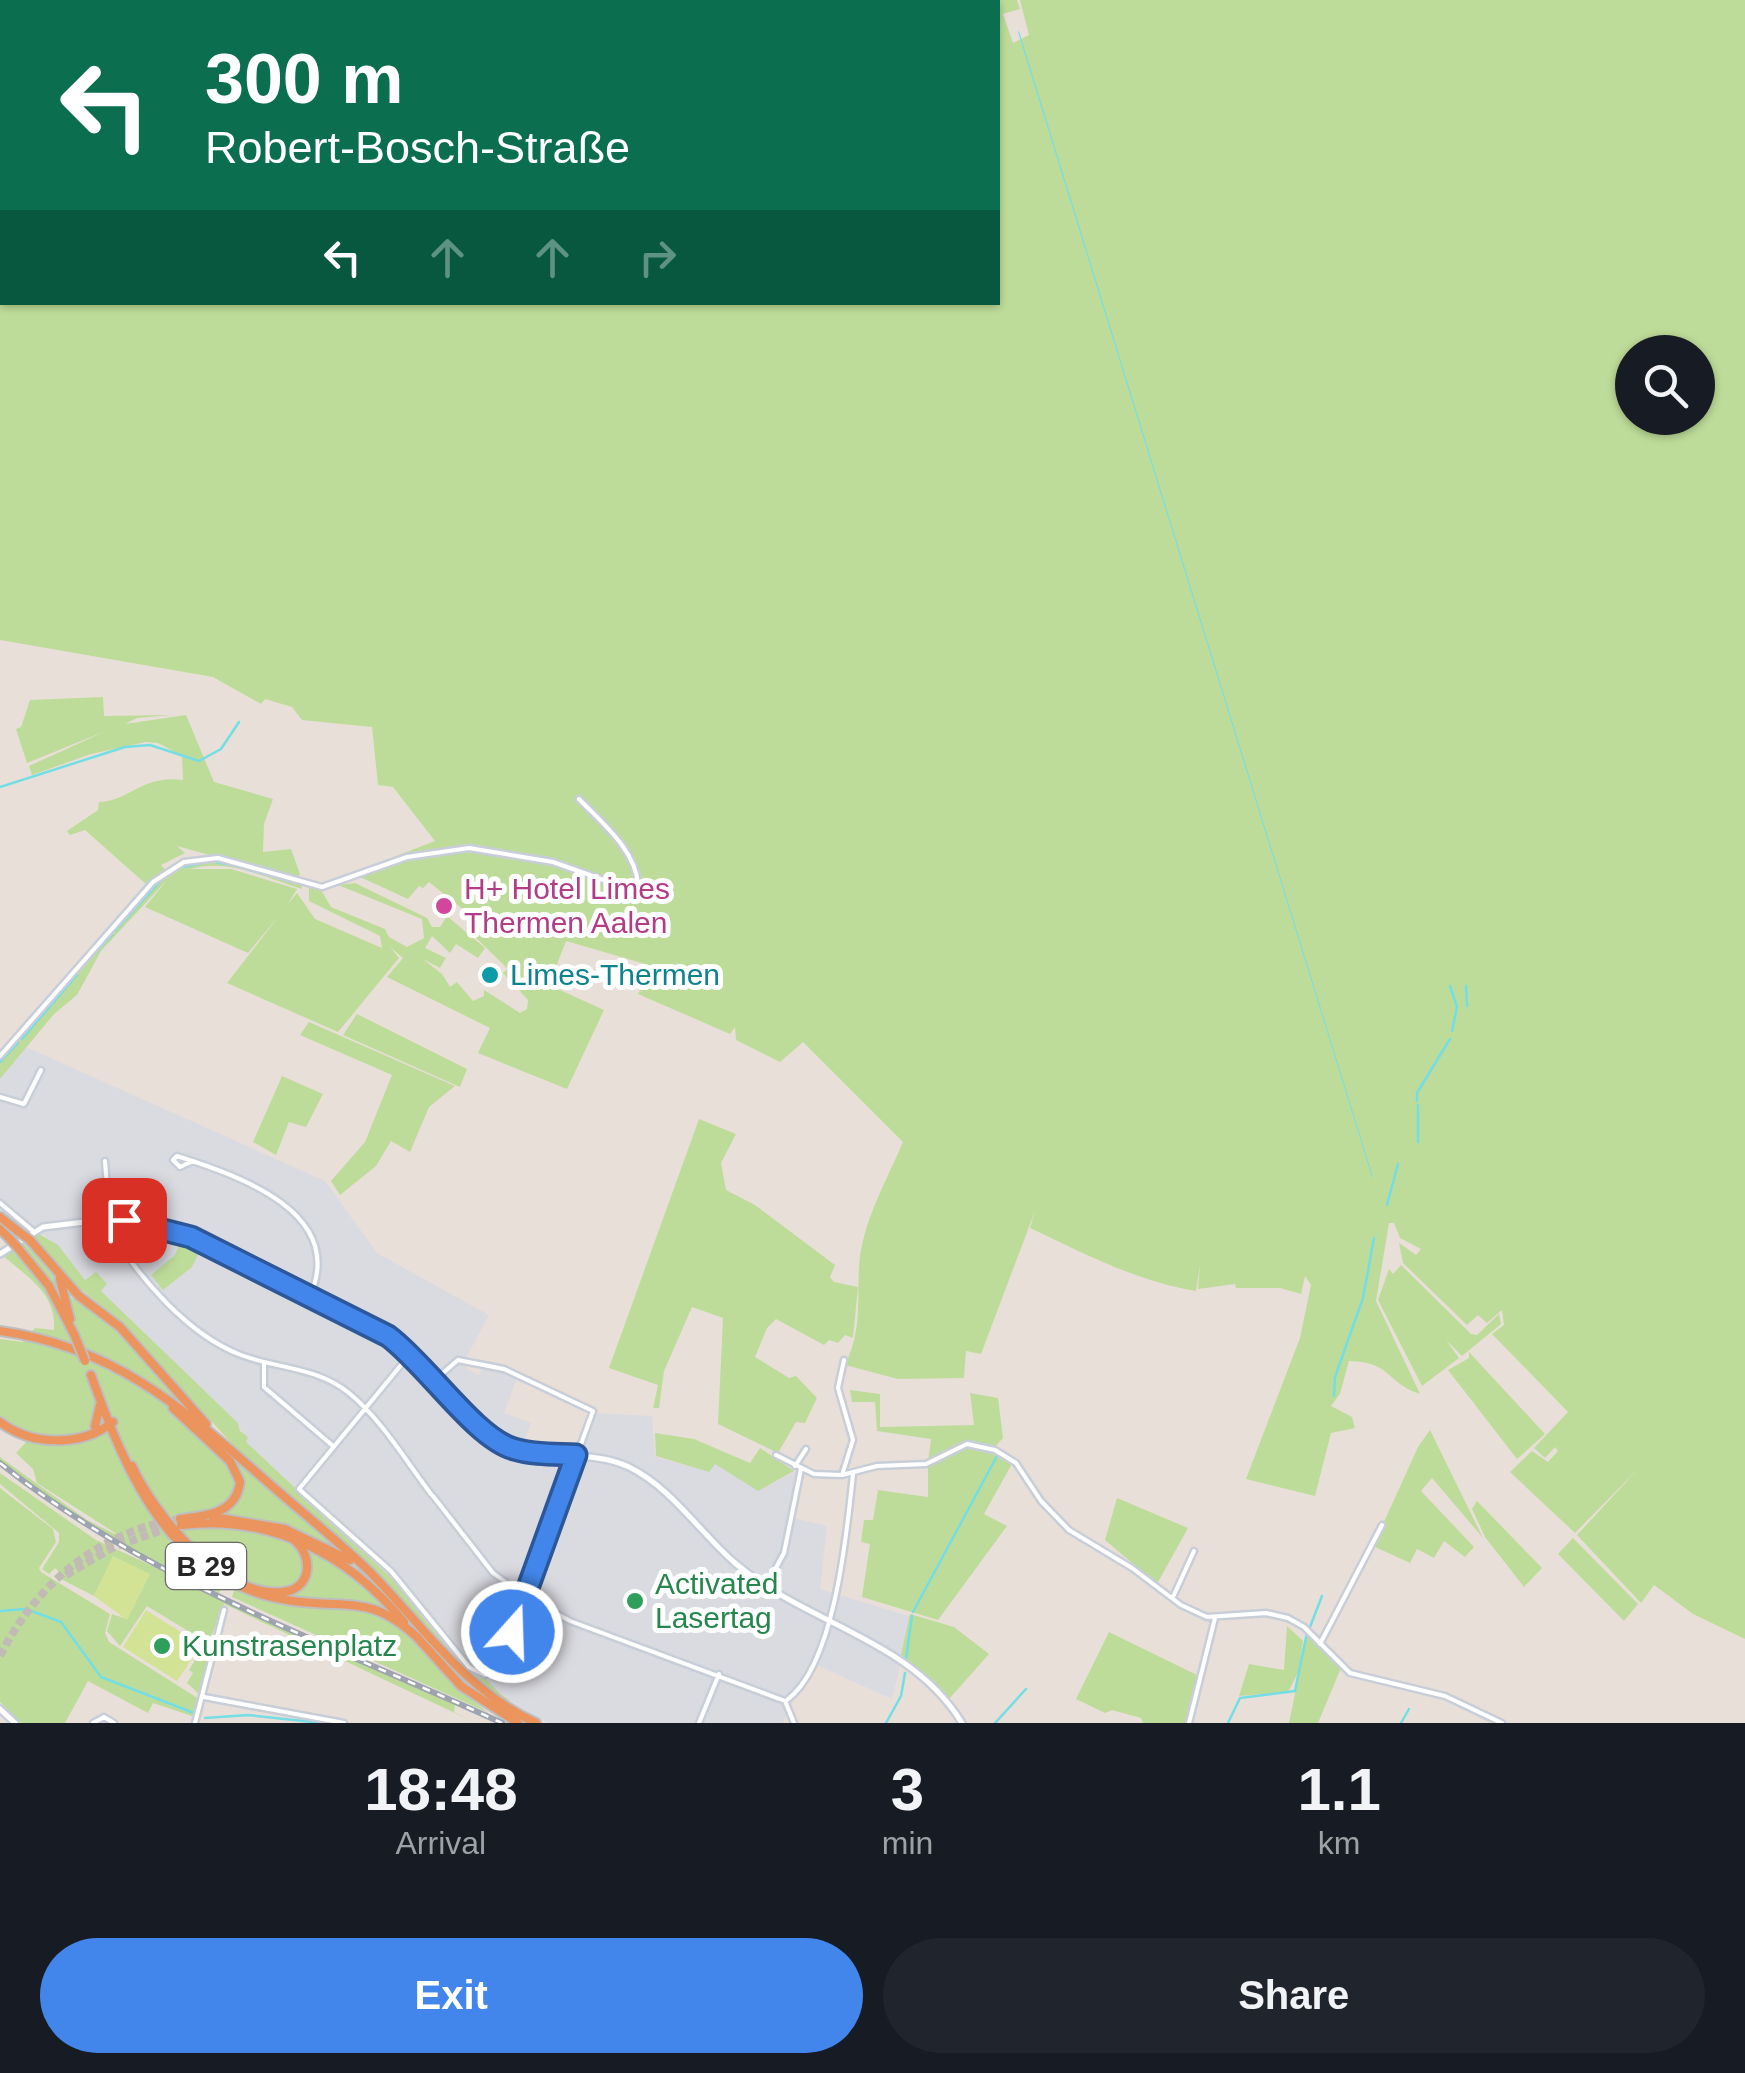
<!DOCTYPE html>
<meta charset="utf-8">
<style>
body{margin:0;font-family:Helvetica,sans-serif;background:#20242c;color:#f1f3f6;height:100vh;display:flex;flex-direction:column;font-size:38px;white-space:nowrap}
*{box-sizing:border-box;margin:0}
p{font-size:32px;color:#9ea1a6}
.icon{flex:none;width:55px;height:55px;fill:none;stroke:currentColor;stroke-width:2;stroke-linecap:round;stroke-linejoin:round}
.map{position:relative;height:1723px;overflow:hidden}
.side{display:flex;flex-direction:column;background:#171b24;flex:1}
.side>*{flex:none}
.top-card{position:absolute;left:0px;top:0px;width:1000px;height:305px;box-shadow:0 2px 8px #0004;background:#0b6e4f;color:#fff;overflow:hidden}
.controls{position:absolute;left:1615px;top:335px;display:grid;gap:20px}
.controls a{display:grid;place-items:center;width:100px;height:100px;border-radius:50%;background:#171b24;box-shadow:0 2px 8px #0004;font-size:50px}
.pin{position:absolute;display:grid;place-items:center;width:85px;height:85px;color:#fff;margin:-42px;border-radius:20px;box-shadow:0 5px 15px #0006}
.me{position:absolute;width:110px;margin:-55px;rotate:20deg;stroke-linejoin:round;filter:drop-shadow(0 0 8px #0008)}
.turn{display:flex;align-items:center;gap:35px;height:210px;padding:0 40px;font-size:45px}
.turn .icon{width:130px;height:130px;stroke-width:2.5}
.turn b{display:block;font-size:70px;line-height:85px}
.lanes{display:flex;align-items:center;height:95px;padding:0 40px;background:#0003;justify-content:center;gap:50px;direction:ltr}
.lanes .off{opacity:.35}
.eta{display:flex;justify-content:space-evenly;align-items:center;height:170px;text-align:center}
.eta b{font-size:60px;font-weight:700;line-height:70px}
.primary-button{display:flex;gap:20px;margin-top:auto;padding:20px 40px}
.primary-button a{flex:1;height:115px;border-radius:60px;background:#4386eb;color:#fff;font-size:40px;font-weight:700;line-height:115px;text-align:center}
.primary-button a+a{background:#20242c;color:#f1f3f6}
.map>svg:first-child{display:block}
</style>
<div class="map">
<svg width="1745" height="1723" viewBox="0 0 1745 1723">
<rect width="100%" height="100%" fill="#e9dfd9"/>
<path fill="#dadae1" d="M26,1047L325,1181L377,1253L489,1315L467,1356L466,1368L479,1375L483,1365L517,1377L504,1413L531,1423L521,1448L577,1454L593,1413L652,1416L655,1457L708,1471L714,1463L758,1491L798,1470L789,1517L827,1526L820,1589L912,1617L892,1699L810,1662L783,1723H549L505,1705L508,1700L469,1667L390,1572L294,1491L246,1442L238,1423L100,1290L107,1284L92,1274L85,1280L45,1236L0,1207V1079Z"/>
<path fill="#bedc99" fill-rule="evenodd" d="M0,0H820L2,2V302H998V2L822,0H1017L1020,9L1003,14L1013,43L1029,35L1020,0H1745V1639L1693,1614L1654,1585L1641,1603L1577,1535L1639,1468L1575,1533L1510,1472L1532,1451L1548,1462L1558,1451L1555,1447L1545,1458L1534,1448L1568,1412L1492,1334L1504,1325L1502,1310L1487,1323L1478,1315L1467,1325L1403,1263L1399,1243L1416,1255L1421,1249L1400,1238L1394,1223H1389L1376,1301L1420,1394C1385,1382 1392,1362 1349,1361L1340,1394L1331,1406L1352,1417L1355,1428L1331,1433L1315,1496L1246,1479L1300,1338L1311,1285L1305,1276L1301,1294L1280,1288H1236L1235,1284L1198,1289L1200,1265L1196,1291C1136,1281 1085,1254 1030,1228L1035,1211L981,1354L966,1351L964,1378L898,1379L845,1365C862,1330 857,1304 859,1267C862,1222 886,1182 903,1142L803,1042L780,1062L736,1040L735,1027L730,1034L638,994L652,966L566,941L549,985L604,1010L567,1089L478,1053L490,1028L387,977L403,958L390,947L399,958L338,1032L227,983L279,916L248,953L145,907L167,880L101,951L77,995L54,1014L0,1079V1060C36,1019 150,868 197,861C231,855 269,874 301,884L302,889C267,878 228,858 191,869H231L297,889L288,904L297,893L315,919L382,948L380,936L309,901V886L320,888L331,907L385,929L389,937L407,947L424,938L422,919L338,885L355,883L427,918L432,927H440L447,916L485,948L478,958L456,944L450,953L432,936L425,948L446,958L440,968L423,959L442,974L450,987L457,982L473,1001L484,996V990L520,1013L527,1009L528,1000L503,973L508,969L466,928L474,918L429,882L423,888L419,886L408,899L360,877L369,873L365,868L435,841L393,787L378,785L372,727L302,720L292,707L265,699L261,704L213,677L0,640ZM1632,352H1698V418H1632Z
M103,697L104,716L172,715L137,718L125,724L186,715L214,782L273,799L264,824L263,852L291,849L300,874L296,879L177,846L185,853L161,865L165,869L147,885L85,830L70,835L67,831L98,810L99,802C131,801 140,775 183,780L182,756L158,743L146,742L91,754L32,775L29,766L106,731L27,763L16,729L21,727L30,700Z
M357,1014L467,1069L460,1087L343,1035Z
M309,1022L455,1086L429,1107L410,1152L391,1141L376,1166L340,1195L331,1181L365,1142L392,1075L300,1035Z
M282,1076L323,1094L306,1127L289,1122L276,1155L253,1142Z
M699,1119L736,1134L721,1163L726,1190L755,1205L835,1265L830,1277L834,1282L858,1287L853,1338L845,1335L838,1343L829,1340L824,1345L776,1319L767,1328L755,1357L789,1378L796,1376L817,1398L805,1423L796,1422L778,1453L718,1424L723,1318L692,1307L664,1371L659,1408H653L658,1385L609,1368Z
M39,1234L58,1245L85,1280L96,1272L107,1284L101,1291L238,1423L240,1431L248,1437L246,1442L387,1574L391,1571L469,1667C486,1675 492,1689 509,1700L505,1705L445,1655L383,1579L234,1446L117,1318L78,1287L33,1236Z
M183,1235L203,1244L192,1267L163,1290L151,1275L175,1255Z
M24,1241L53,1273L58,1288L110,1325L202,1424L344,1553L339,1563L387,1607L380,1612L403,1628L459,1690L489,1713L232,1597L234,1590L224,1585L219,1593C140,1558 67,1515 0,1461V1457L87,1520L123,1538L37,1483L33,1469L16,1453L28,1440L27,1432L0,1416V1339L23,1342L35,1328L54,1330C57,1293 26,1276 2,1255Z
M1401,1265L1471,1334L1477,1335L1499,1314L1501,1324L1462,1356L1446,1340L1459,1358L1422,1386L1378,1300L1389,1269L1393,1274Z
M1469,1352L1545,1434L1517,1459L1448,1370L1469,1358Z
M850,1390L880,1394V1427L974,1425L970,1393L998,1398L1003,1438L995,1447L966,1443L928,1462L931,1439L877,1431L875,1402H852Z
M1430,1430L1483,1538L1432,1478L1421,1491L1474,1547L1465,1557L1444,1541L1434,1558L1417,1549L1410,1563L1373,1546L1418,1447Z
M655,1433L694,1439L750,1463L760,1448L794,1471L758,1491L715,1464L709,1472L656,1456Z
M969,1445L1013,1462L984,1514L1007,1526L938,1620L862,1597L870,1544L861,1542L864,1520H873L878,1490L928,1497V1465Z
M0,1473L96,1540L455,1705L454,1712L474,1722L224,1604L211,1637L200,1695L187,1683L193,1673L189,1670L206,1642L147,1606L120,1646L107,1631L112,1614L127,1619L113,1557L94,1596L55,1576L59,1572L55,1568L49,1574L42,1569L59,1542V1533L0,1484Z
M0,1488L53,1529L56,1542L39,1568L41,1572L110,1614L105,1633L109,1642L199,1699L195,1717L153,1703L148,1713L88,1681L65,1723H21L0,1702Z
M1117,1498L1188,1528L1157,1584L1105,1540Z
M1477,1501L1542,1568L1524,1587L1485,1537L1472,1509Z
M1573,1538L1638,1604L1624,1621L1558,1554Z
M910,1614L954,1627L989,1654L949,1699L901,1655Z
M1287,1626L1303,1641L1300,1665L1309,1631L1341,1668L1318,1723H1289L1300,1669L1288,1692L1239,1696L1249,1664L1284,1670Z
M1109,1632L1201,1677L1189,1723H1143L1141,1718L1112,1710L1105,1713L1076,1699Z"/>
<path fill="#d2e395" d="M113,1556L150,1574L127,1620L94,1596Z
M146,1610L201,1645L177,1681L123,1647Z"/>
<path fill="#73dee4" d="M1019,31L1373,1177H1372L1018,32Z"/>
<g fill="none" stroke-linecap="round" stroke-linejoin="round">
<path stroke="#73dee4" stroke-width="2.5" d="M0,787L125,747L150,745L199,761L221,749L239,722
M178,868L212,861L245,868
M246,869L264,874
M115,931L163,878
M82,967L112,935
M1450,986L1457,1007L1452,1031
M1466,986L1467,1006
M22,1039L77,975
M0,1062L18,1043
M1417,1101V1093L1450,1039
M1418,1105V1142
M1387,1205L1398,1164
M1334,1396L1335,1377L1363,1298L1374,1238
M0,1611L26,1609L61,1622L101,1677L194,1713
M913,1612L997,1456
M1310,1627L1322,1596
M906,1659L912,1616
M205,1718L248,1715L322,1723
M886,1723L901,1696L905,1673
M995,1723L1026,1689
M1228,1723L1240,1698L1295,1691L1307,1633
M1401,1723L1409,1709"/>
<path stroke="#c2bab5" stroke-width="8" stroke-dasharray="8 4" stroke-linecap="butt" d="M66,1575L114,1547L171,1527
M0,1656C36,1584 99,1531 180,1519"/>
<g stroke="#c8ced8" stroke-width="9">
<path id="minor" d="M0,1056L153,882L184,862L218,858L322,887L407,857L469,848L553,862L632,890L638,885C636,850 602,823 579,799
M0,1097L24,1104L41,1070
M105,1161L109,1213
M193,1161L180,1167L173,1160L177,1156C240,1176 347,1213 310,1296
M0,1203L33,1231
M110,1229C138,1277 188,1335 241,1355C278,1369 317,1367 349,1393C381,1419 406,1461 431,1494
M411,1353L299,1489L391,1571L469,1667L485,1675L498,1668L503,1659L593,1411L504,1369L458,1360L436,1379
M264,1363V1387L333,1446
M776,1455L814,1474L842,1475L877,1466L926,1464L967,1444L995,1450L1016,1463L1041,1501L1069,1530L1132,1568L1181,1605L1207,1617L1266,1613L1288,1618L1304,1627L1350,1673L1445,1696L1502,1723
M795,1466L806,1449
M842,1475L853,1440L838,1388L844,1360
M433,1496L493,1573L526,1597L570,1621L785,1701
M766,1586L784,1553L801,1469
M1173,1597L1194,1551
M1320,1644L1382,1525
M204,1697L344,1723
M787,1700C835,1665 847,1531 853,1474
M785,1701L794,1723
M93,1723L104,1717L114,1723
M195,1723L224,1610
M699,1723L719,1674
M1189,1723L1215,1618"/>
</g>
<g stroke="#c8ced8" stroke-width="10">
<path id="tertiary" d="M101 1221a8 8 0 1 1 16 0a8 8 0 1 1-16 0Z
M117,1220C184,1214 325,1304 388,1336C407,1350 423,1364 439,1382C457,1402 472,1428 496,1441C536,1464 587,1447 629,1467C672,1488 700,1533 735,1563C807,1625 910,1638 962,1723
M0,1254L43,1227L101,1220
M0,1709L15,1723"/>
</g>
<g stroke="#bebebe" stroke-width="12">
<path id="trunk" d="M0,1217L19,1232
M0,1229L10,1239
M30,1240L79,1296L120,1327L206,1424
M18,1248L49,1286L74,1334
M60,1279L70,1319
M0,1331C117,1347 186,1411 272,1486C304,1514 338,1541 369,1571C424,1626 463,1689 536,1723
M91,1375C127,1475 172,1585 293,1601C351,1609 371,1594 419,1639
M173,1408L230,1461L240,1482C236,1514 206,1516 180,1519
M0,1422C32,1446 81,1447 113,1422
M95,1426L100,1405
M132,1466C154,1514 221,1597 282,1592C312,1590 314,1556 294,1540
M213,1517L285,1529L350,1560
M181,1525C270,1514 348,1554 404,1622
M416,1636L461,1686L518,1723"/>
</g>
<use href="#minor" stroke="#fff" stroke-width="4"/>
<use href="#tertiary" stroke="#fff" stroke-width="5"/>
<use href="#trunk" stroke="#eb945e" stroke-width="8"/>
<g stroke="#9da4b0" stroke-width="6">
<path id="rail" d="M0,1463C147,1581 333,1645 502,1723"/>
</g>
<use href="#rail" stroke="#fff" stroke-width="2.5" stroke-dasharray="8" stroke-linecap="butt"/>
<g stroke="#bebebe" stroke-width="12" stroke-linecap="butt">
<path id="trunk-bridge" d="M19,1232L30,1240
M10,1239L18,1248
M74,1334L85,1361"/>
</g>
<use href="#trunk-bridge" stroke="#eb945e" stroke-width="8"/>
</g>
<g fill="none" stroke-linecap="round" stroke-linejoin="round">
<g stroke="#2c5799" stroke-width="25">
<path id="route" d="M124,1220L191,1237L388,1336C427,1365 475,1438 514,1449C534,1455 555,1454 576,1455L512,1632"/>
</g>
<use href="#route" stroke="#4386eb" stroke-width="18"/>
</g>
<circle fill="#d1479c" stroke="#fff" stroke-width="4" cx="444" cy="906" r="10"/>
<circle fill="#0f9aa8" stroke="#fff" stroke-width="4" cx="490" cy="975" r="10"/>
<g fill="#2e9e5b" stroke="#fff" stroke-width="4">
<circle cx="635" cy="1601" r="10"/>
<circle cx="162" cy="1646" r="10"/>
</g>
<g text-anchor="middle" stroke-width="10" stroke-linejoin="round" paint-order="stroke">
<rect fill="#fff" stroke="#686868" stroke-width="2.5" x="166" y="1543" width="80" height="46" rx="8"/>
<g font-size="28" font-weight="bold" fill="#272727">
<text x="206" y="1576">B 29</text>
</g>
<g font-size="30" fill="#b23c85" stroke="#fff" text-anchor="start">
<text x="464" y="899">H+ Hotel Limes<tspan x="464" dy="34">Thermen Aalen</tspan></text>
</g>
<g font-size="30" fill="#0d838f" stroke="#fff" text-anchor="start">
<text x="510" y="985">Limes-Thermen</text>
</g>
<g font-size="30" fill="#27864d" stroke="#fff" text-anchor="start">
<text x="655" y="1594">Activated<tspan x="655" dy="34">Lasertag</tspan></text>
<text x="182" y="1656">Kunstrasenplatz</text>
</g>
</g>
</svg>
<div class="controls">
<a><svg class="icon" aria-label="search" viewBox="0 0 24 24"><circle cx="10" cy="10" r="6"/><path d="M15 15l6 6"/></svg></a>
</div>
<div class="pin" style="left:124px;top:1220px;background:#d93025"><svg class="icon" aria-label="arrive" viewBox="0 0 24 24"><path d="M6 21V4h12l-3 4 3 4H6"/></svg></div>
<svg class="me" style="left:512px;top:1632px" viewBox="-20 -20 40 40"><circle r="17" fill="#4386eb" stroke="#fff" stroke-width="3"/><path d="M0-11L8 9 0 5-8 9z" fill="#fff"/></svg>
<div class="top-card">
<div class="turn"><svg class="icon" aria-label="left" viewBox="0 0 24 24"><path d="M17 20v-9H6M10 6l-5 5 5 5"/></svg><div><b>300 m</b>Robert-Bosch-Straße</div></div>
<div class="lanes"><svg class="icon" aria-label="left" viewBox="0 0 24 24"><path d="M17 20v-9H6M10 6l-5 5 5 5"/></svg><svg class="icon off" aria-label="ahead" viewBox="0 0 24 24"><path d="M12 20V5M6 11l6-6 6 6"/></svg><svg class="icon off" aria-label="ahead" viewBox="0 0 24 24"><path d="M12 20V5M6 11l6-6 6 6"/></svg><svg class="icon off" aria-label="right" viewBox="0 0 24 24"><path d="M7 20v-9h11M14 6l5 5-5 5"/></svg></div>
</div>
</div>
<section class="side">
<div class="eta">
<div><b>18:48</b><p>Arrival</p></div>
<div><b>3</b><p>min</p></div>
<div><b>1.1</b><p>km</p></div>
</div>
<div class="primary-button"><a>Exit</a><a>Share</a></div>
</section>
